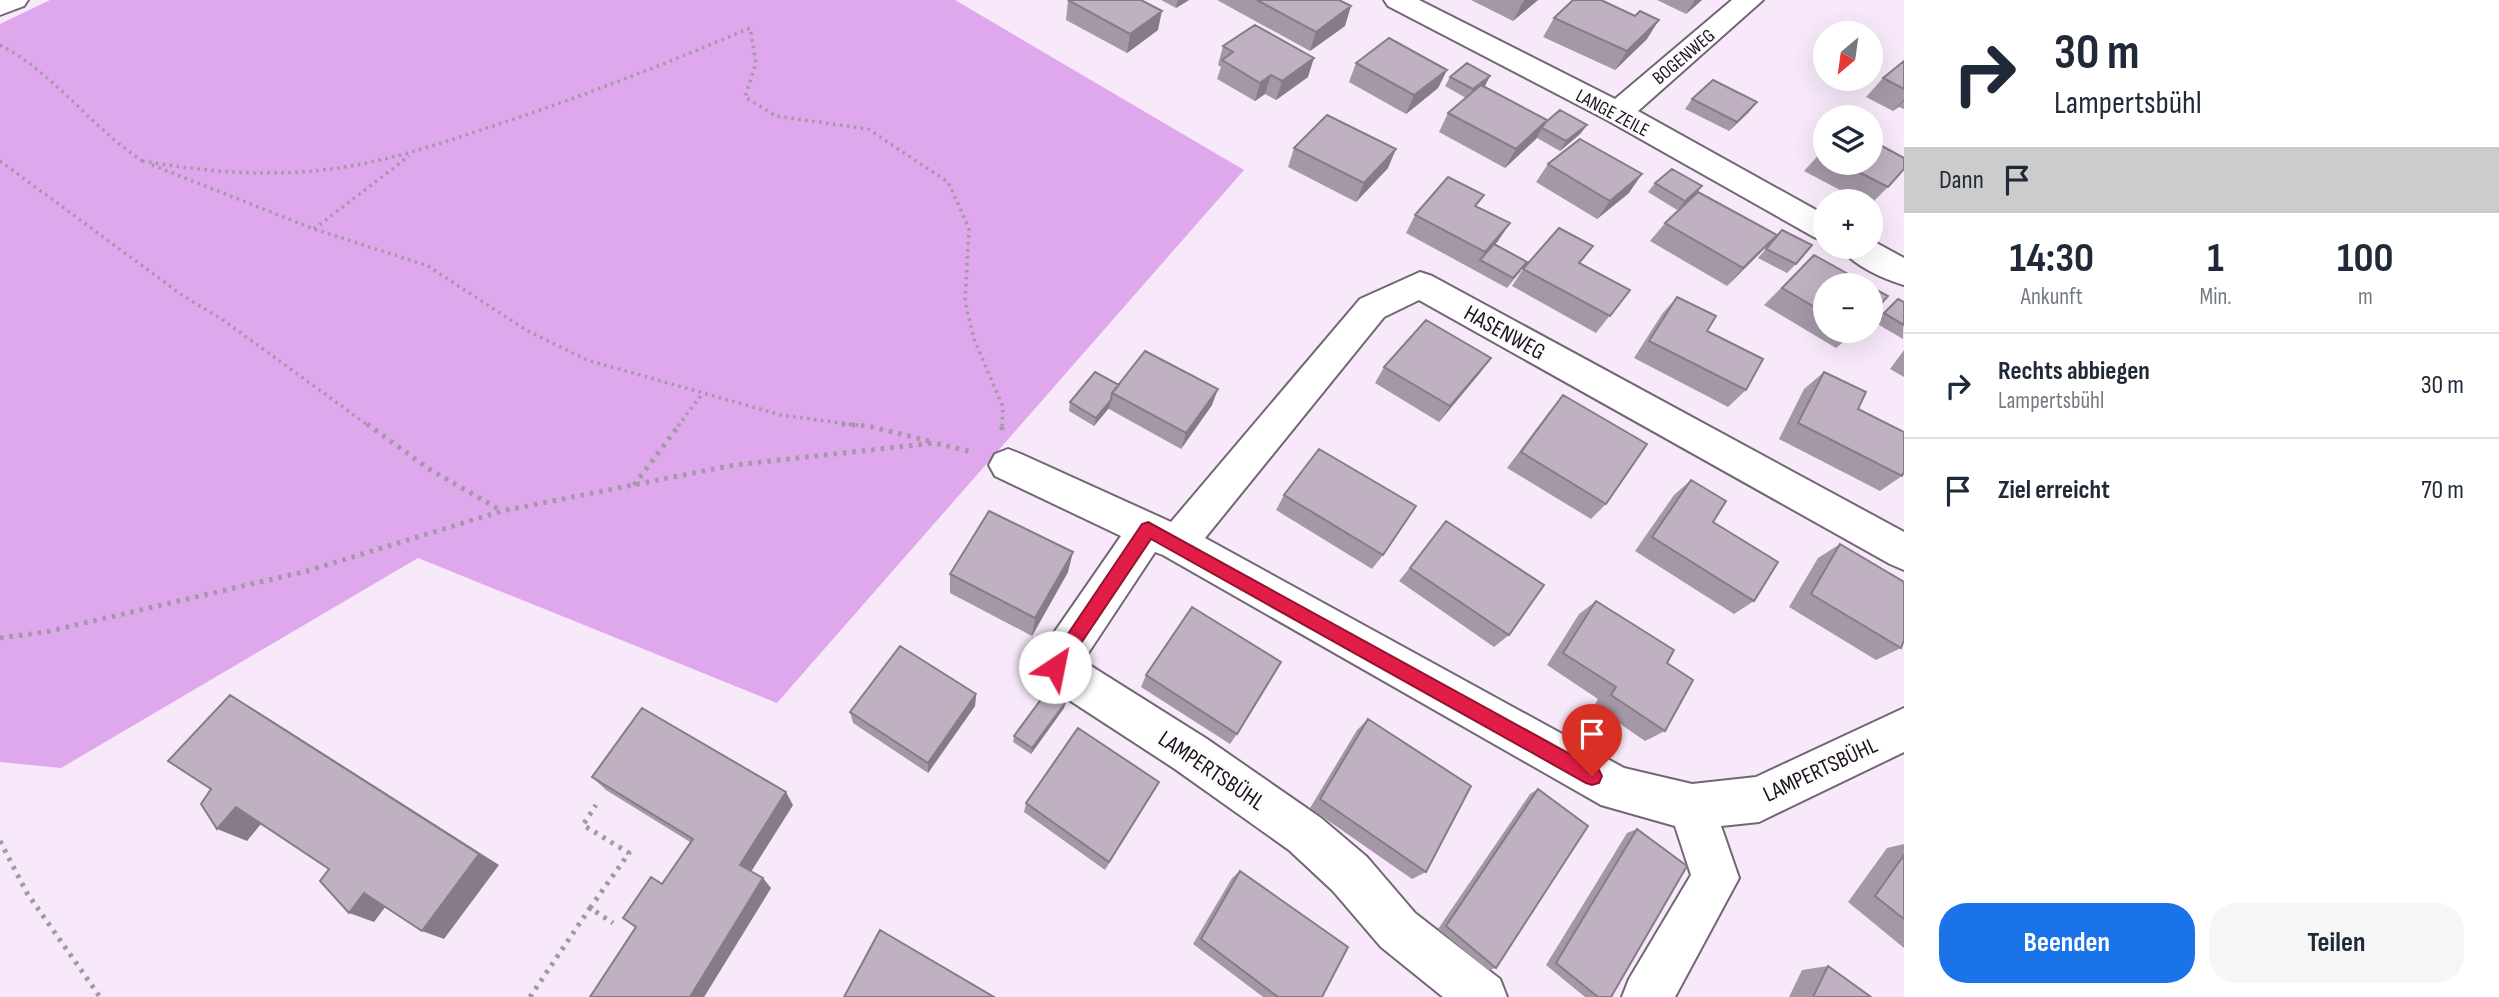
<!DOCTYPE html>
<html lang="de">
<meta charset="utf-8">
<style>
body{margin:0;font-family:"Sofia Sans Condensed",sans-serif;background:#f6f6f7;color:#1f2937;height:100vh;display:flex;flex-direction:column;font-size:26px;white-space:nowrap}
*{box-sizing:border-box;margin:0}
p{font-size:23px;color:#747a83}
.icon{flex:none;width:38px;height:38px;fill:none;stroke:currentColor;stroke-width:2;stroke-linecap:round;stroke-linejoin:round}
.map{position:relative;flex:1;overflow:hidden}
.drawer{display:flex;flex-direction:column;background:#fff;width:595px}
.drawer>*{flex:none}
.banner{background:#fff;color:#1f2937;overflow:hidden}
.needle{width:46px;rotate:209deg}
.fabs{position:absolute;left:1813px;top:21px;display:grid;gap:14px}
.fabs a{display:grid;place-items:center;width:70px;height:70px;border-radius:50%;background:#fff;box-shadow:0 7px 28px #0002;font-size:35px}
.pin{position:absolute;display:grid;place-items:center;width:60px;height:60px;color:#fff;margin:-72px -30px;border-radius:50% 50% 50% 0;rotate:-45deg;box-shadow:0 0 7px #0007}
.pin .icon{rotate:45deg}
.me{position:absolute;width:77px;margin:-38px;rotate:34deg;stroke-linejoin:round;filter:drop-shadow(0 0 5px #0008)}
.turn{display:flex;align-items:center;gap:24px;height:147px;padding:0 35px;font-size:32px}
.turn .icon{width:91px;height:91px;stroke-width:2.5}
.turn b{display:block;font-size:49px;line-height:60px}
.then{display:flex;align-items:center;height:66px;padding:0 35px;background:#0003;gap:14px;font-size:26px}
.eta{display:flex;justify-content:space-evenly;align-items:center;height:119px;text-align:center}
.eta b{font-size:42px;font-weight:700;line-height:49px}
.primary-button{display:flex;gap:14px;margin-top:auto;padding:14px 35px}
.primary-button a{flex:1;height:80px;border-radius:28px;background:#1a73e8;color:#fff;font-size:28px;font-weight:700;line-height:80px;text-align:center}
.primary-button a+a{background:#f6f6f7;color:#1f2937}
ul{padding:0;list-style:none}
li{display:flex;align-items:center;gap:21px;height:105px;padding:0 35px;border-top:2px solid #e0e1e3}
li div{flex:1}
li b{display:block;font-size:26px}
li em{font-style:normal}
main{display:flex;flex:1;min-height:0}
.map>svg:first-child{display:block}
</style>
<main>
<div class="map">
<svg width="1904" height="997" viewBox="0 0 1904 997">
<rect width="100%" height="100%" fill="#f7e9fa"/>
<path fill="#e0a8ec" d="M50,0H955L1244,170L777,703L418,558L61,768L0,762V24Z"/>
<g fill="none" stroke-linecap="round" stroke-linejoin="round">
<g stroke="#726674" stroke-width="4">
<path id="minor" d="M0,0H28L24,6L0,15Z
M1384,0H1419L1615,99L1732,0H1763L1638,111L1825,215V241L1814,237L1607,120L1388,6Z
M1871,240L1904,258V285C1884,279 1851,265 1841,247H1871Z
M1420,272L1432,276L1904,532V570L1890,564L1419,300L1384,317L1205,538L1624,768L1692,784L1756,777L1904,708V752L1759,822L1721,826L1739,878L1675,997H1622L1629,979L1691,875L1675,826L1601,805L1163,555L1155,552L1083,661L1207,739L1321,818L1367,857L1415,913L1500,979L1507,997H1443L1381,947L1333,891L1289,850L1175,769L1040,681L1034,667L1040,653L1121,536L995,476L989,465L995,454L1008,449L1021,454L1171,522L1360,299Z"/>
</g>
<path stroke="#a398a5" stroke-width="3.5" stroke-dasharray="2.5 4.5" stroke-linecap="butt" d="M0,45C56,74 91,128 144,162
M0,161L182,295L223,320L369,426
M142,161C202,171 262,177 322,170C379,164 433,146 487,128C576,99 663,65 750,28L756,63L745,97L776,116L868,129L948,182L969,228L965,301L974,339L1003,407L1002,426
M152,165L314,229L428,266L526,330L587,360L781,415L863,426
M314,229L409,156
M678,426L702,394"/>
<path stroke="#a398a5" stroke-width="5" stroke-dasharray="3.5 6" stroke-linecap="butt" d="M367,424L429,469L502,511
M842,424L868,426L929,441
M1002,430V424
M634,485L680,424
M0,638L46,632L307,571L502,511L734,465L934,443L973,452
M0,841L27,893L100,997
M590,908L629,853L583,825L596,805
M530,997L590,908L613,923"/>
<use href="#minor" fill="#fff" fill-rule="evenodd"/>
</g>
<path fill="#a498a6" d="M1068,0L1158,30L1127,53L1066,20Z
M1161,0H1189L1176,8Z
M1217,0H1339L1345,26L1310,51Z
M1471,0H1538L1513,21Z
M1657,0H1702L1686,14Z
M1554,18L1647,39L1615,70L1543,37Z
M1223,46L1308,77L1276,100L1265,94L1255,101L1217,79L1221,67L1218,65Z
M1904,61V109L1899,107L1893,111L1866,97L1883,78Z
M1356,63L1447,70L1438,88L1406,114L1349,82Z
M1490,76L1484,86L1545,123L1587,125L1580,134L1560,151L1537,138L1505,168L1439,132L1448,113L1466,98L1445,86L1450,77Z
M1692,99L1749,112L1729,131L1685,109Z
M1294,148L1388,168L1356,202L1288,167Z
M1825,148V163H1871L1888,187L1871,204V201H1861L1804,171Z
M1548,164L1629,193L1597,219L1536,182Z
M1655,183L1702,186L1696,194L1760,253L1727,286L1650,241L1665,223L1689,200L1677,210L1648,192Z
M1477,207L1510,223L1495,245L1521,271L1507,288L1406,233L1415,215Z
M1782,230L1796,264L1787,273L1758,258Z
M1814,255L1825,285V331H1857L1836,348L1764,305Z
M1523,269L1630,290L1596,333L1512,286Z
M1677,297L1707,331L1746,390L1728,407L1634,358L1662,314Z
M1898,299L1904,302L1903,339L1874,322Z
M1904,350V377L1890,369Z
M1491,358L1479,374L1439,422L1375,383L1384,367Z
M1824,372L1858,409L1902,476L1880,491L1779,439L1804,389Z
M1119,385L1212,405L1181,449L1109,409V408L1094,426L1069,411L1070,402Z
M1563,395L1606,504L1591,519L1507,468L1549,412Z
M1691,480L1754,601L1734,614L1635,551L1674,495Z
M1284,495L1383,555L1372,569L1276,510Z
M1435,536L1509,635L1494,647L1399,581Z
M1840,544L1901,648L1876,660L1789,607L1818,558Z
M1068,572L1032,636L950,593V574Z
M1596,601L1667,663L1665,731L1645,741L1594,706L1598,699L1547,665L1579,614Z
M1146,675L1237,734L1230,744L1141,687Z
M976,694L975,706L928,773L853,723L850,712Z
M1065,703L1064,708L1031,754L1013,742L1014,736Z
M1368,719L1426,872L1412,879L1310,808L1357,730Z
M592,777L793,805L751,871L771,888L704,997H590L690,842L606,790Z
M1159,782L1105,870L1024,812L1026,803Z
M1538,789L1496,968L1488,970L1438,929L1530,794Z
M1637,829L1611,997H1585L1546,965L1627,833Z
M1904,844V948L1848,902L1887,848Z
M1240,871L1322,997H1263L1193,944L1232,878Z
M1828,966L1871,997H1789L1802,970Z"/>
<path fill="#867c87" d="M1178,0H1189L1176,8Z
M1525,0H1538L1513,21L1523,2Z
M1695,0H1702L1686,14Z
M1351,6L1345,26L1310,51L1316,32Z
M1162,11L1158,30L1127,53L1130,34Z
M1659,20L1647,39L1615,70L1627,51Z
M1314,58L1308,77L1276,100L1282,81Z
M1447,70L1438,88L1406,114L1414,95Z
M1271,75L1265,94L1255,101L1260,83Z
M1490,76L1485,86L1468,99L1473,89Z
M1904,99V101L1893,111Z
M1757,102L1749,112L1729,131L1737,122Z
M1547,120L1536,139L1505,168L1516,149Z
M1587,125L1580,134L1560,151L1566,141Z
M1396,149L1388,168L1356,202L1364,183Z
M1642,174L1629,193L1597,219L1610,201Z
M1702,186L1694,196L1677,210L1685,201Z
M1510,223L1498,241L1481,261L1480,260L1485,252Z
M1777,235L1760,253L1727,286L1743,268Z
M1491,358L1479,374L1439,422L1450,406Z
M1218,389L1212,405L1181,449L1186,433Z
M1111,400L1109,408L1094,426L1096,418Z
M1073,552L1068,572L1032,636L1035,618Z
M976,694L975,706L928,773V763Z
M230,695L257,711L499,865L444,939L422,931Z
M1065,703L1064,708L1031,754L1032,748Z
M786,792L793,805L749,875L740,865Z
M236,807L265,819L247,841L217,829Z
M763,878L771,888L704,997H690Z
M364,893L389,902L374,922L349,913Z"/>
<path fill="#bfb1c1" stroke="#867c87" stroke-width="2" d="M1068,0H1141L1162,11L1130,34Z
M1257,0H1339L1351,6L1316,32Z
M1573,0H1601L1635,16L1640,11L1659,20L1627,51L1554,18Z
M1255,25L1314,58L1282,81L1271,75L1260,83L1222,60L1233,52L1223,46Z
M1389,38L1447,70L1414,95L1356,63Z
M1904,61V89L1883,78Z
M1467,63L1490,76L1473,89L1450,77Z
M1713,80L1757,102L1737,122L1692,99Z
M1481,85L1547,120L1516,149L1448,113Z
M1560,110L1587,125L1566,141L1542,128L1545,123Z
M1327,115L1396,149L1364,183L1294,148Z
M1580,139L1642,174L1610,201L1548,164Z
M1871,140L1904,158V169L1888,187L1841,163H1871Z
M1825,148V155L1820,152Z
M1672,169L1702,186L1685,201L1655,183Z
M1448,177L1484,195L1475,206L1510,223L1485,252L1415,215Z
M1698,192L1777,235L1743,268L1665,223Z
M1559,228L1593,246L1579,263L1630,290L1610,316L1523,269Z
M1782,230L1812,245L1796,264L1766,249Z
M1494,244L1527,262L1513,278L1480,260Z
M1814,255L1868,285H1825V313L1782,288Z
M1871,287L1888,296L1871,315Z
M1677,297L1716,316L1707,331L1763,359L1746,390L1649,341Z
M1898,299L1904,302V325L1884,313Z
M1426,320L1491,358L1450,406L1384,367Z
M1145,351L1218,389L1186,433L1112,393Z
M1095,372L1119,385L1112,393L1111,400L1096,418L1070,402Z
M1824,372L1866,392L1858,409L1904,432V472L1902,476L1798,423Z
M1563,395L1647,444L1606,504L1521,452Z
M1319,449L1416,506L1383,555L1284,495Z
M1691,480L1726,501L1713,522L1778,562L1754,601L1652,537Z
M989,511L1073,552L1035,618L950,574Z
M1446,521L1544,585L1509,635L1410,568Z
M1840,544L1904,582V640L1901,648L1811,594Z
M1596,601L1674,650L1667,663L1693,680L1665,731L1611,695L1616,687L1563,653Z
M1192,607L1281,662L1237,734L1146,675Z
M900,646L976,694L928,763L850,712Z
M1048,690L1065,703L1032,748L1014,736Z
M230,695L479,854L422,931L364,893L349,913L320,881L329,869L236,807L217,829L201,804L211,789L168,761Z
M642,708L786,792L740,865L763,878L690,997H590L636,927L623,918L651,877L662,884L693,839L592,777Z
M1368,719L1471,786L1426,872L1320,799Z
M1078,728L1159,782L1109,862L1026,803Z
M1538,789L1588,826L1496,968L1446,926Z
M1637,829L1687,866L1611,997H1598L1556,963Z
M1904,855V919L1875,896Z
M1240,871L1348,947L1322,997H1278L1201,939Z
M880,930L994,997H844Z
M1828,966L1871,997H1813Z"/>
<path fill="#e11d48" stroke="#92132f" stroke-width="2" d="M1148,522L1599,770L1602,776L1599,783L1592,785L1586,783L1151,539L1061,673L1055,676L1049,673L1046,667L1049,662L1142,524Z"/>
<g text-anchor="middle" stroke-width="6" stroke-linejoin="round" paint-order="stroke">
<g font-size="19" fill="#19141a" stroke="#fefbfe">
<text transform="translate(1683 56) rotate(-40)" y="7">BOGENWEG</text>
<text transform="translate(1613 112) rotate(28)" y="7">LANGE ZEILE</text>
</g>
<g font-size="23" fill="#19141a" stroke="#fefbfe">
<text transform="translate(1505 332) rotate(29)" y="8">HASENWEG</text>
<text transform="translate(1820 769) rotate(-25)" y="8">LAMPERTSBÜHL</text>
<text transform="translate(1212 770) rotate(34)" y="8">LAMPERTSBÜHL</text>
</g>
</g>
</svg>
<div class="fabs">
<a><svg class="needle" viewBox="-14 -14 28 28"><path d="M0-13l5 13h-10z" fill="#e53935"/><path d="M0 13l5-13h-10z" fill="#747a83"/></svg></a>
<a><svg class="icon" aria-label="layers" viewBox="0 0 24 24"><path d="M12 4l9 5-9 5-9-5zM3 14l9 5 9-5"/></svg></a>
<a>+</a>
<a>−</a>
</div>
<div class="pin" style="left:1592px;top:776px;background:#d93025"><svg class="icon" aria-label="arrive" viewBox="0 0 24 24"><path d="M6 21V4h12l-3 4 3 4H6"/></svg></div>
<svg class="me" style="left:1055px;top:667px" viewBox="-20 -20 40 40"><circle r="19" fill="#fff"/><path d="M0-13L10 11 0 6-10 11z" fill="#e11d48"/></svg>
</div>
<section class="drawer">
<div class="banner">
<div class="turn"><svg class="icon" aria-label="right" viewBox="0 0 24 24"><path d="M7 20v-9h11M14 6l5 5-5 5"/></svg><div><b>30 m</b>Lampertsbühl</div></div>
<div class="then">Dann<svg class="icon" aria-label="arrive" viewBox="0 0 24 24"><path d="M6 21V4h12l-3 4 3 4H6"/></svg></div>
</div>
<div class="eta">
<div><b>14:30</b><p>Ankunft</p></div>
<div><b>1</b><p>Min.</p></div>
<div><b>100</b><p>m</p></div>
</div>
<ul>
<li><svg class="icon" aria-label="right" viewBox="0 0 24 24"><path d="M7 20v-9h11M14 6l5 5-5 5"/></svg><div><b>Rechts abbiegen</b><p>Lampertsbühl</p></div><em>30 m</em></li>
<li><svg class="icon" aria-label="arrive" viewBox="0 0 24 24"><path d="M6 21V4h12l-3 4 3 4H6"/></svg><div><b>Ziel erreicht</b></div><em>70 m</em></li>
</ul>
<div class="primary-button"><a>Beenden</a><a>Teilen</a></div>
</section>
</main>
